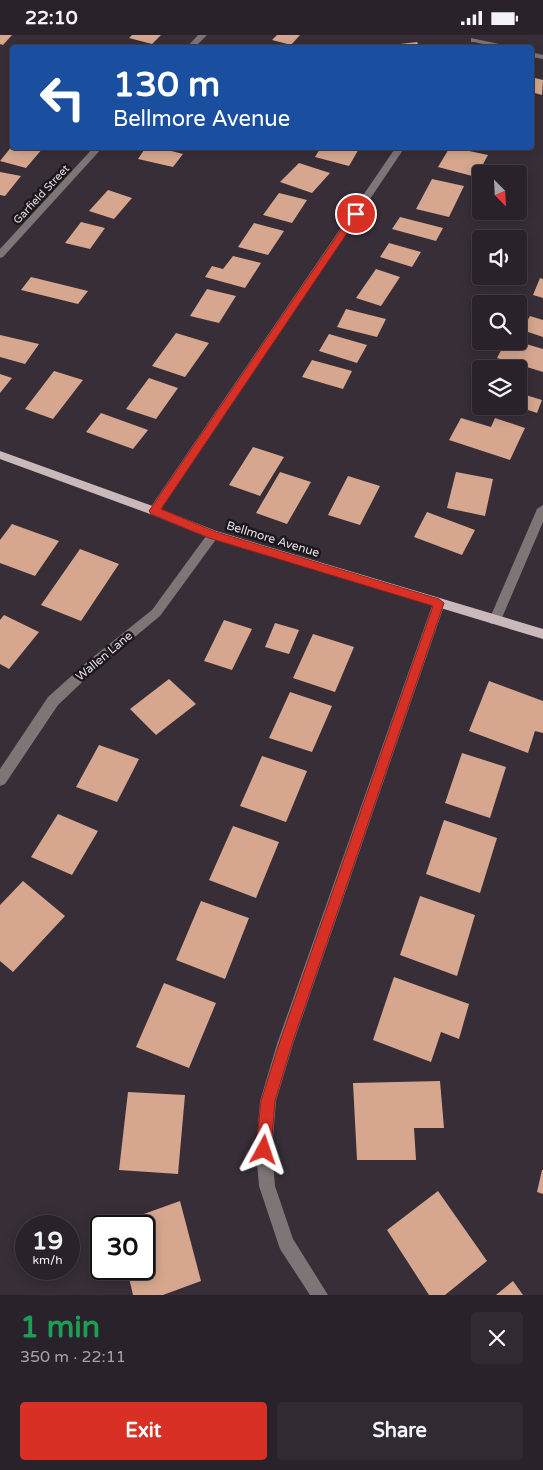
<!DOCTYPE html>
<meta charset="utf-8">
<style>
body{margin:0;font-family:"Varela Round",sans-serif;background:#312a32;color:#f1f3f6;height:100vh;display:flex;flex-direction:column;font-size:19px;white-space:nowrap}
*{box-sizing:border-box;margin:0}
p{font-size:16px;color:#a5a4a8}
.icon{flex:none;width:28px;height:28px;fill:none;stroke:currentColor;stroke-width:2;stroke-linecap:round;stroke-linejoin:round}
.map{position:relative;height:1260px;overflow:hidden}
.sheet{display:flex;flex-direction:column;background:#29222a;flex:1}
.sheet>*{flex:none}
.top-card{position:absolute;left:10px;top:10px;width:524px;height:105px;border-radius:5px;box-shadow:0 2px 12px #0003,0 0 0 1px #453f47;background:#1a4fa0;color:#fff;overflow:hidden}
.needle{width:32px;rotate:156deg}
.controls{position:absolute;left:472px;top:130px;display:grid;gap:10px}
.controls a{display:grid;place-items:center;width:55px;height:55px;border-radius:5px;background:#29222a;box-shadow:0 2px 12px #0003,0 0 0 1px #453f47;font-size:25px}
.speed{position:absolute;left:15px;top:1180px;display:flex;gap:10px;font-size:25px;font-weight:700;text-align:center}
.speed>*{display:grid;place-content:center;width:65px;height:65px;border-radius:50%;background:#29222a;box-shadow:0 2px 12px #0003,0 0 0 1px #453f47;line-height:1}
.speed small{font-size:12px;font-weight:400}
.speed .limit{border:2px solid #111;border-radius:8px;background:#fff;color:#111}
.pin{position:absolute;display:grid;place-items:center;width:42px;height:42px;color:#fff;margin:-21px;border:2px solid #fff;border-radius:50%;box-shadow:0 1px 5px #0007}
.me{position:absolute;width:55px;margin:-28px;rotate:5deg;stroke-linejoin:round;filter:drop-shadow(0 0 4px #0008)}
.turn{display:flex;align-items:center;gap:18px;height:105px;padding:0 20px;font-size:22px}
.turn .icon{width:65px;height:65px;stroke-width:2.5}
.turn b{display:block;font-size:35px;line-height:42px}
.round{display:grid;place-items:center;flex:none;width:52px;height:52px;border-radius:5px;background:#312a32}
.head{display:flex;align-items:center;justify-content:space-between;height:85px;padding:0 20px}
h1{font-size:30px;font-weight:800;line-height:38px;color:#1e9e55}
.cta{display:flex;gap:10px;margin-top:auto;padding:10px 20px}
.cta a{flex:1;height:58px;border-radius:5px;background:#d93025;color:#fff;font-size:20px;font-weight:800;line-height:58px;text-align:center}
.cta a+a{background:#312a32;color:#f1f3f6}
.status{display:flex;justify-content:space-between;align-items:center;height:35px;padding:0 25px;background:#29222a;direction:ltr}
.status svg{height:14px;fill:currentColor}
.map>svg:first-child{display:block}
</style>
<div class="status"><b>22:10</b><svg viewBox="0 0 49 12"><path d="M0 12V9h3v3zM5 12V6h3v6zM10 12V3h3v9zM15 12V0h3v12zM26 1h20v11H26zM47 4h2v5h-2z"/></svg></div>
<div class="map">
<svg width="543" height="1260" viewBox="0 0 543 1260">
<rect width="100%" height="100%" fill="#372e38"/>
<path fill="#d6a78e" d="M0,0H12L3,10L0,9Z
M132,0H161L152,9L129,3Z
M277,0H300L291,10L272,5Z
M417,7L420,12H384L383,11Z
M531,42L543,45L542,60L531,57Z
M12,111V112L43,113L26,133L0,126Z
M146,112H156L183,119L173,132L138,124Z
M321,112H360L349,131L315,122Z
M450,112L488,120L476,142L438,132Z
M299,128L330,138L312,158L280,147Z
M0,137L21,141L5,161L0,160Z
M432,144L464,151L449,182L416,174Z
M108,155L132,163L114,184L89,176Z
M279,158L307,165L292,188L263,180Z
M400,182L443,193L436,206L392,194Z
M81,187L105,193L90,214L65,208Z
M254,188L284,196L268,220L238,212Z
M389,208L421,217L412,232L380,222Z
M233,221L261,228L245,253L205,242L212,231L223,234Z
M376,234L400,242L381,271L356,263Z
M31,242L88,256L78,269L21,255Z
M540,243L543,244V263L533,260Z
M207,254L236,261L219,288L190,281Z
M346,274L386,284L377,302L337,292Z
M530,281L543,285V302L522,295Z
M176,298L209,308L185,342L152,331Z
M329,299L367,310L357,328L319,316Z
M0,300L39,309L25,329L0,322Z
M506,306H516L543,314V337L497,323Z
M312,325L352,336L343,354L302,342Z
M54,336L83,345L53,384L25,374Z
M0,339L12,343L0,358Z
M149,343L178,353L156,384L126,374Z
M481,344V362L474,359Z
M519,358L542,365L537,378L519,372Z
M101,378L148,395L133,414L86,397Z
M461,383L491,392L495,383L525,393L510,425L449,405Z
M253,412L284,422L260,461L229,450Z
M280,437L311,447L287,489L256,478Z
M456,437L493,444L485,481L447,473Z
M348,441L380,451L360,490L328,480Z
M427,477L475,495L462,520L414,502Z
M12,489L59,506L35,541L0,528V505Z
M80,514L119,529L81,586L41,570Z
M4,580L39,597L9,634L0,629V585Z
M224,585L252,594L232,635L204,626Z
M275,588L299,595L289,619L265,612Z
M313,599L354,612L335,657L293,643Z
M169,644L196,669L156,700L130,674Z
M489,646L543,666V698L535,696L528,718L469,696Z
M290,657L332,671L312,717L269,703Z
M99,710L139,724L117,767L76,752Z
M462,718L506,732L490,783L445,768Z
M262,721L307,736L286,787L240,771Z
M58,779L98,796L72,840L31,822Z
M444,785L497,803L480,858L426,839Z
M233,791L279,807L256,863L209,845Z
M23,846L65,881L13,937L0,926V870Z
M420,861L475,880L457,941L400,920Z
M201,866L249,883L225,944L176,925Z
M394,942L469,969L459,1004L441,997L431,1027L373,1005Z
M164,948L216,968L189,1033L136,1012Z
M440,1046L444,1093H414L416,1125H357L353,1048Z
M128,1057L185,1060L178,1139L119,1135Z
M542,1135H543V1159L537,1157Z
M438,1156L487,1226L445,1260H429L387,1195Z
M180,1166L201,1246L163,1260H133L127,1234H144V1191H117L116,1189Z
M513,1246L523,1260H496Z"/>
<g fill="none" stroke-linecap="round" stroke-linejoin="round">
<path fill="#7e7576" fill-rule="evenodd" d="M198,0H207L195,12H187Z
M471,3L504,10L508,12H496L474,7H471Z
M531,17L543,20V24L531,22Z
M94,112H103L3,222L0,223V214Z
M396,112H405L158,479H150L148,476L150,473Z
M543,470V487L501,585L499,589H491L489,585L537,474Z
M213,496L217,497L219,500L217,503L160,581L95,635L58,670L5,749L0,751V734L48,662L87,627L152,575L209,497Z
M439,563L443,565L445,568L293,1009L276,1066L272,1115L275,1151L293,1204L328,1260H310L280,1214L259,1151L256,1115L260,1066L277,1009L433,568L435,565Z"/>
<path fill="#cab9ba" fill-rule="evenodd" d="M0,416L158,473L216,496L543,594V604L209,503L150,479L0,424Z"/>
</g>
<path fill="#d93025" stroke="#8d1f18" d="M356,176L360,179L161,474L216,497L439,564L444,568L292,1009L275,1066L271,1115L269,1120L264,1122L258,1120L256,1115L261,1066L279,1009L433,571L209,503L151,479L149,476L353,177Z"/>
<g text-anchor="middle" stroke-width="5" stroke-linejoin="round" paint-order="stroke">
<g font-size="11" fill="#e3dde4" stroke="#1c171c">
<text transform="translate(41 159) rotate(-47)" y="4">Garfield Street</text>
</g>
<g font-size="12" fill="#e3dde4" stroke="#1c171c">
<text transform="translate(273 504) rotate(17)" y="4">Bellmore Avenue</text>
<text transform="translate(104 621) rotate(-40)" y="4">Wallen Lane</text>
</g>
</g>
</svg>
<div class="controls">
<a><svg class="needle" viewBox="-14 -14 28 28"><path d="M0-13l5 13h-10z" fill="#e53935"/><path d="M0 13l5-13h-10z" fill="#a5a4a8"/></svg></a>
<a><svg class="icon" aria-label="sound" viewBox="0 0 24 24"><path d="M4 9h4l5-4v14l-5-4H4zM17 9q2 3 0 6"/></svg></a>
<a><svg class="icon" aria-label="search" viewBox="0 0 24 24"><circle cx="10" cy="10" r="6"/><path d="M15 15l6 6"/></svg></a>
<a><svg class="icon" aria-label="layers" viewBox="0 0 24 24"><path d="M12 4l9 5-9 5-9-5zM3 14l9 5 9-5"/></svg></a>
</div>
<div class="speed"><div>19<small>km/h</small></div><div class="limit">30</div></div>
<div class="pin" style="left:356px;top:179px;background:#d93025"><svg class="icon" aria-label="arrive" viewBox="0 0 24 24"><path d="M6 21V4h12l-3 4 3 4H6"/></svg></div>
<svg class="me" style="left:264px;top:1115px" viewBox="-20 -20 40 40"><path d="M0-17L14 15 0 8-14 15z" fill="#d93025" stroke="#fff" stroke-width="4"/></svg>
<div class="top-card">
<div class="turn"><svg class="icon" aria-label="left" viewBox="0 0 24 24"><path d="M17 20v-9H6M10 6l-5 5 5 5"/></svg><div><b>130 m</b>Bellmore Avenue</div></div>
</div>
</div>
<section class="sheet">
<div class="head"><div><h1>1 min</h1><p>350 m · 22:11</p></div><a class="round"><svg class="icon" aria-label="close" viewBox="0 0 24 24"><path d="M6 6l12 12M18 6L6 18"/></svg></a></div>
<div class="cta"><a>Exit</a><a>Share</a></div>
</section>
